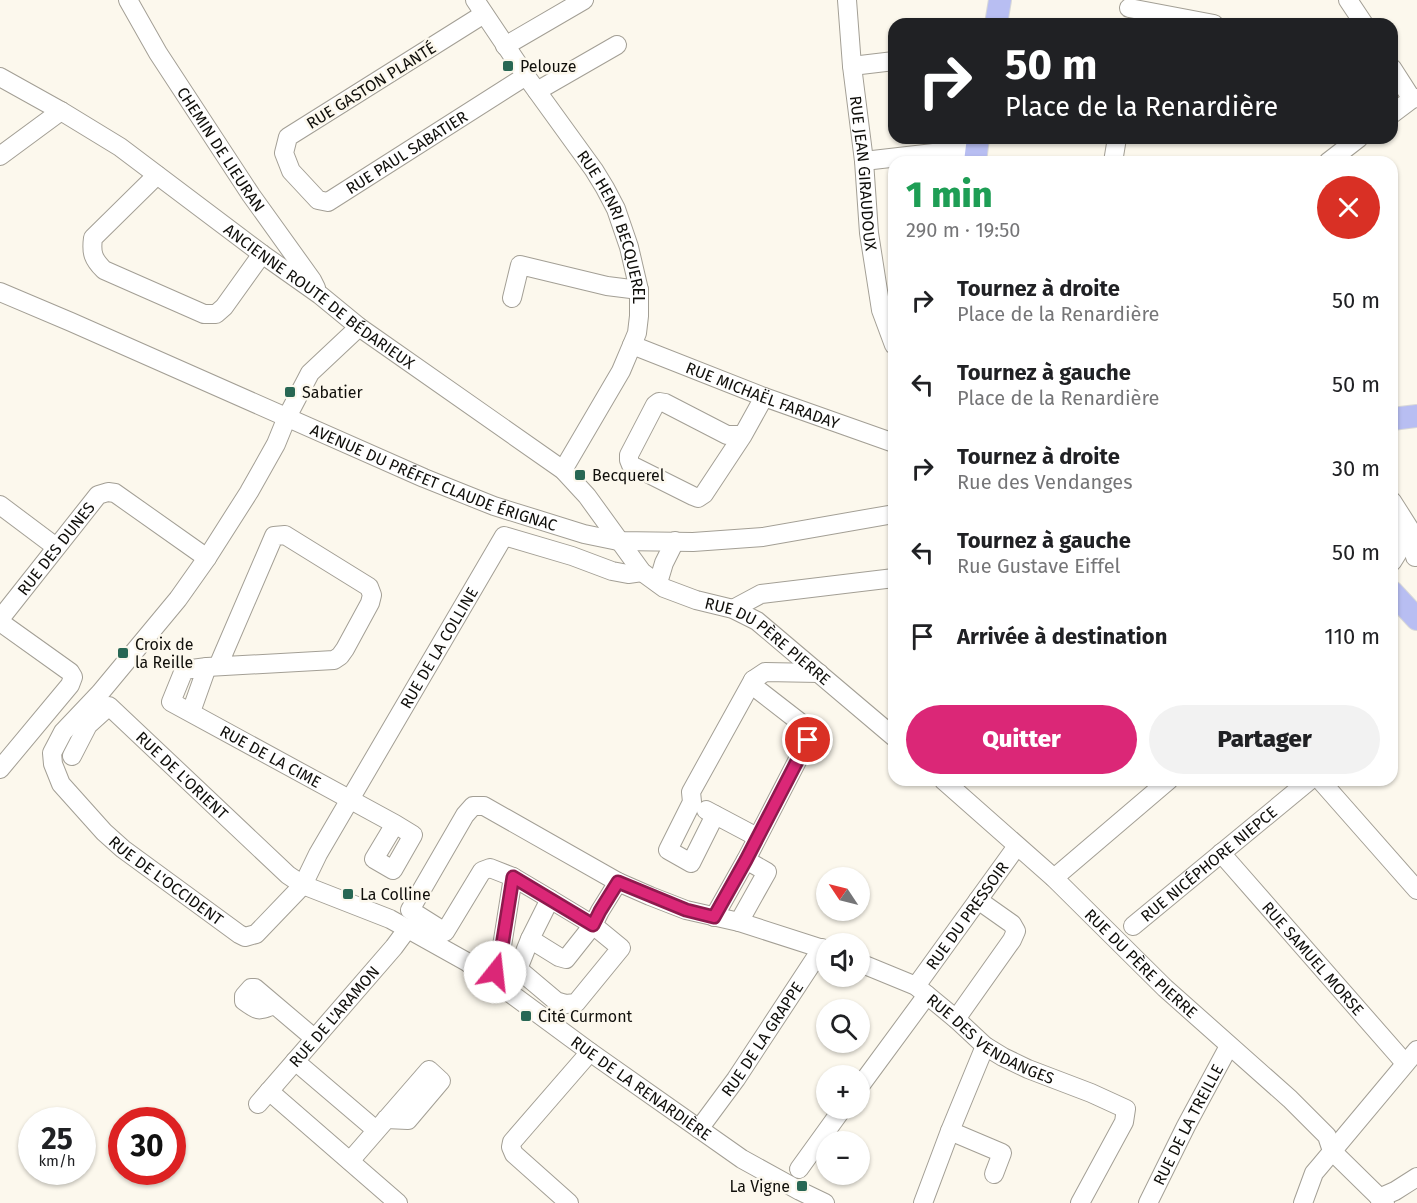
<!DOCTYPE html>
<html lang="fr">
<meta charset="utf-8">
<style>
body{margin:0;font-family:"Fira Sans",sans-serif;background:#f2f2f2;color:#202124;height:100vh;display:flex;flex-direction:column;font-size:22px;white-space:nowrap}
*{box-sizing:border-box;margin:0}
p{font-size:20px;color:#757577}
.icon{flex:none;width:33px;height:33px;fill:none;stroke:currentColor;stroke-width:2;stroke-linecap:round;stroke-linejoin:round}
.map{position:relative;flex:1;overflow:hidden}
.details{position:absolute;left:888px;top:156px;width:510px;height:630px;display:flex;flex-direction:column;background:#fff;border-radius:18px;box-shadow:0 2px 4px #0004}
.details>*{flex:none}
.hud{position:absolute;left:888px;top:18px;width:510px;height:126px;border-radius:18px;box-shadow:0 2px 4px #0004;background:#202124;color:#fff;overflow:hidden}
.needle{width:39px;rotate:305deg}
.tools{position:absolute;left:816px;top:867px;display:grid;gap:12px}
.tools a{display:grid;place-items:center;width:54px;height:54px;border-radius:50%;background:#fff;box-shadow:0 2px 4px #0004;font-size:30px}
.speed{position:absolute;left:18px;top:1107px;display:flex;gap:12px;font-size:30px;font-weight:700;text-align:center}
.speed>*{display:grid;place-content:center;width:78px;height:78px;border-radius:50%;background:#fff;box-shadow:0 2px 4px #0004;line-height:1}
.speed small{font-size:15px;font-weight:400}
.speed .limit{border:9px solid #d22;background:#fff;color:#111}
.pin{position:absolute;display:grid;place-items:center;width:51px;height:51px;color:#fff;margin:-26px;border:3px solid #fff;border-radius:50%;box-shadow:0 2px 6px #0007}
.me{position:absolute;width:66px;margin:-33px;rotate:16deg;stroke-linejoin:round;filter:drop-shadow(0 0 4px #0008)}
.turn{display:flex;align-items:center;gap:21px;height:126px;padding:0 18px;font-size:27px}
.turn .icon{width:78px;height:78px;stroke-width:2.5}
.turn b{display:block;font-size:42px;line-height:51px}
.round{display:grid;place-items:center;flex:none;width:63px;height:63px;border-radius:32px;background:#f2f2f2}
.summary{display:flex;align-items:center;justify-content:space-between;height:102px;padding:0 18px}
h1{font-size:36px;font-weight:800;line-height:45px;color:#1e9e55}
.primary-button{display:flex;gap:12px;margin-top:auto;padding:12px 18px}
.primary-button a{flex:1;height:69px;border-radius:36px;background:#db2777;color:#fff;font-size:24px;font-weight:800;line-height:69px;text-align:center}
.primary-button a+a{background:#f2f2f2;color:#202124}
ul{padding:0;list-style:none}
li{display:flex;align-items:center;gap:18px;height:84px;padding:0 18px}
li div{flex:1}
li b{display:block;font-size:22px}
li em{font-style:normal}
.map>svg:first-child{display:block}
</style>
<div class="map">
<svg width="1417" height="1203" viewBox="0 0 1417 1203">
<rect width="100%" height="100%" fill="#fcf8ed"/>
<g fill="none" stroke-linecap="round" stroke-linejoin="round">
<g stroke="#a39f95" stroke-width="20">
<g id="minor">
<path id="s1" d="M128,0L158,53L251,195L312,280L316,288"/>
<path id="s2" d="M475,0L526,76L594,170L605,188L616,209L629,247L639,290V316L637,333L632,345L621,371L563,470"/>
<path id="s3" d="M847,0L852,66L864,161L869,233L881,310L894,345"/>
<path d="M1348,0L1364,24"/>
<path d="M1129,8L1214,24"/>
<path id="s4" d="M484,14L288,137L284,153L291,171L318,200L328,202L526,76"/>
<path d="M505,46L584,0"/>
<path d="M852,66L894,61"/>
<path d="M1392,68L1412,99"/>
<path id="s5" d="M0,77L61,111L120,147L262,254L320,295L359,327L563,470L587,496L642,572L664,588L696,600L733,609L757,621L894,737"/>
<path d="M537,91L617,45"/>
<path d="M1392,114L1412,99L1417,98"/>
<path d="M0,156L61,111"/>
<path d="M864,161L977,148"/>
<path d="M1113,162L1117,138"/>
<path d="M1328,162L1359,138"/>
<path d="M157,175L93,238C91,253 93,259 104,270L204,314H216L224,307L262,254"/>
<path id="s6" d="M0,292L71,322L424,478L494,506L584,534L618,541L693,542L763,537L894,514"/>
<path d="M512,298L520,265L607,286L639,290"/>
<path id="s7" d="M359,327L310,373L287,417L276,444L249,492L207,558L178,599L100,693L63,732L52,753L53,764L61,784L104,832L123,849L239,934L245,937L256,934L303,885L318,854L504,536L572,556L612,571L628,574L642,572"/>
<path id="s8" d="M632,345L764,397L894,443"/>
<path d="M743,435L704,494L698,498L693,496L631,465L629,460V455L655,405L659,402L665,403L727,435H743L764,397"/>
<path d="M1392,501L1411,531L1415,557"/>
<path d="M0,505L56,547"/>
<path d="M1392,562L1402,546L1403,540L1395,527"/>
<path d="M658,583L664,563L675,541"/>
<path d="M733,609L761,594L894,578"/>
<path id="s9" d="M0,619L98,495L108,492L115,493L207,558"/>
<path d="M0,622L70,672L73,677L70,685L0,769"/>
<path d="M207,667L334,660L340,656L345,649L370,603L372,595L369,587L285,535L274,536L218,666"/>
<path id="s10" d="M191,712L207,667L184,670L171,702L395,824L374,859L393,870L413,835L395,824"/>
<path id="s11" d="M72,756L88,725L109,706L288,875L303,885L390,919L467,962L491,979L590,1052L742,1159L800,1191L825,1203"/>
<path id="s12" d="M943,780L1054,878L1165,988L1290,1099L1327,1136L1332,1151L1385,1203"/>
<path d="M1320,780L1417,890"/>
<path d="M706,810L757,837"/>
<path d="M715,815L691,863L668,850L692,802L691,792L753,680"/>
<path id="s13" d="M1221,853L1405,1063"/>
<path d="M513,877L550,899L530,939L518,969L556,1001L566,1004L576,1003L621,948L593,925L600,911L618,882"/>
<path d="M1054,878L1169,780"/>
<path d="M714,917L746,860L808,740L806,727L757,689L753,680L765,672L819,673"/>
<path d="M739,922L767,872L746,860"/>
<path id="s14" d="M1133,926L1310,780"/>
<path d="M530,939L559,957L566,959L593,925L550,899"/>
<path id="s15" d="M860,963L916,986L956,1019L985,1046L1003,1057L1028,1069L1091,1093L1126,1109L1124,1122L1080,1203"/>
<path d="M491,979L502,946L513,877L490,868L482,871L445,932L410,910L465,815L473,806H484L618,882L650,896L686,910L739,922L826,950"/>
<path id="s16" d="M916,986L1017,846"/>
<path d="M274,1005C258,1011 259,1012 244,1001V996L251,988H255L314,1038"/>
<path d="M956,1019L1012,940L1016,931L1012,924L978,900"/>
<path d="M295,1061L376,1130"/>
<path d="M860,1086L927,995"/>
<path d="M269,1091L398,1203"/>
<path id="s17" d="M258,1104L394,947L408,928"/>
<path id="s18" d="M699,1129L736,1079L822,948"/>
<path d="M950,1131L1002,1153L994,1174"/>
<path d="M350,1161L429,1070L441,1081L408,1120L386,1119"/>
<path d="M799,1169L843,1108"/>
<path d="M1379,1198L1395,1191L1417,1177"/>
<path d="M569,1203L514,1154L511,1147L512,1142L590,1052"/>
<path d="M923,1203L950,1131L985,1046"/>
<path id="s19" d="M1148,1203L1186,1126L1229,1046"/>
<path d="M1303,1203L1314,1173L1320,1166L1417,1050"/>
</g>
</g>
<g stroke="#d9d9d8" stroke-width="24">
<path id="major" d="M996,24L1000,0
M975,162L978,138
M1392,419L1417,416
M1392,592L1417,619"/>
</g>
<use href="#minor" stroke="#fff" stroke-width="18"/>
<use href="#major" stroke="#b8bef2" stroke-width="22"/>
</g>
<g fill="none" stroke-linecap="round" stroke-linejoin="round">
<g stroke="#8e194d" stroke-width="15">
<path id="route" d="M495,972L502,946L513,877L593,925L600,911L618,882L686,910L714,917L746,860L808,740"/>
</g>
<use href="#route" stroke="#db2777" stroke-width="10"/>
</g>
<g fill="#286754" stroke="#fcf8ed" stroke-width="2">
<rect x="502" y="60" width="12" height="12" rx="3"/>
<rect x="284" y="386" width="12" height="12" rx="3"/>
<rect x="574" y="469" width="12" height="12" rx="3"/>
<rect x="117" y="647" width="12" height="12" rx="3"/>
<rect x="342" y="888" width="12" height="12" rx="3"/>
<rect x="520" y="1010" width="12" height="12" rx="3"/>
<rect x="796" y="1180" width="12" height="12" rx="3"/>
</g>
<g text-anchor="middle" stroke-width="5" stroke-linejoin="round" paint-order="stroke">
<g font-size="16" fill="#100f0b" stroke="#fcf8ed" text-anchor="start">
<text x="520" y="72">Pelouze</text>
<text x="302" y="398">Sabatier</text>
<text x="592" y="481">Becquerel</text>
<text x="135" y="650">Croix de<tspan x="135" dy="18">la Reille</tspan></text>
<text x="360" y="900">La Colline</text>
<text x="538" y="1022">Cité Curmont</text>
<text x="790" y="1192" text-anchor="end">La Vigne</text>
</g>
<g font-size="16" fill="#100f0b" stroke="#fcf8ed">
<text transform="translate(371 85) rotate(-32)" y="6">RUE GASTON PLANTÉ</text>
<text dy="6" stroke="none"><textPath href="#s1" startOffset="176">CHEMIN DE LIEURAN</textPath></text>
<text dy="6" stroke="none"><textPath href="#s4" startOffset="410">RUE PAUL SABATIER</textPath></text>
<text dy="6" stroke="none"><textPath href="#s3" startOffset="174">RUE JEAN GIRAUDOUX</textPath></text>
<text dy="6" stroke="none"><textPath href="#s2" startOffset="268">RUE HENRI BECQUEREL</textPath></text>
<text dy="6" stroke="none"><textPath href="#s5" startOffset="388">ANCIENNE ROUTE DE BÉDARIEUX</textPath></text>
<text dy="6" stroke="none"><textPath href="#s8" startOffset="140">RUE MICHAËL FARADAY</textPath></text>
<text dy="6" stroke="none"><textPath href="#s6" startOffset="472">AVENUE DU PRÉFET CLAUDE ÉRIGNAC</textPath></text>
<text dy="6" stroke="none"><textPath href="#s9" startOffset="90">RUE DES DUNES</textPath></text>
<text dy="6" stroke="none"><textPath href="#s5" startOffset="962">RUE DU PÈRE PIERRE</textPath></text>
<text dy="6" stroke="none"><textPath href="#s7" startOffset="1155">RUE DE LA COLLINE</textPath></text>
<text dy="6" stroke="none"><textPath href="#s10" startOffset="219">RUE DE LA CIME</textPath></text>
<text dy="6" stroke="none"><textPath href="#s11" startOffset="164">RUE DE L'ORIENT</textPath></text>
<text dy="6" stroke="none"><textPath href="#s14" startOffset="98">RUE NICÉPHORE NIEPCE</textPath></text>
<text dy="6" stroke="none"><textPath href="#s7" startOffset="705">RUE DE L'OCCIDENT</textPath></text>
<text dy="6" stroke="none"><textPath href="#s16" startOffset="87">RUE DU PRESSOIR</textPath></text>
<text dy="6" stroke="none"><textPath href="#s13" startOffset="140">RUE SAMUEL MORSE</textPath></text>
<text dy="6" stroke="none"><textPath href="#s12" startOffset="270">RUE DU PÈRE PIERRE</textPath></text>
<text dy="6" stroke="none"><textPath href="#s17" startOffset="116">RUE DE L'ARAMON</textPath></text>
<text dy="6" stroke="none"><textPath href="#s15" startOffset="153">RUE DES VENDANGES</textPath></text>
<text dy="6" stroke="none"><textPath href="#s18" startOffset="110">RUE DE LA GRAPPE</textPath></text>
<text dy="6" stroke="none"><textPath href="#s11" startOffset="724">RUE DE LA RENARDIÈRE</textPath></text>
<text dy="6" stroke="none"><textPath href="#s19" startOffset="88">RUE DE LA TREILLE</textPath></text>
</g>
</g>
</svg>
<div class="tools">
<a><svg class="needle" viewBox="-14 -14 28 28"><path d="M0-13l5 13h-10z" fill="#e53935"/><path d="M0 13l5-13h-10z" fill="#757577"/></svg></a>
<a><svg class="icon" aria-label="sound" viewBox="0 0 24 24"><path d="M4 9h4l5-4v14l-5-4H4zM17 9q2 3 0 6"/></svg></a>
<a><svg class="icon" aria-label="search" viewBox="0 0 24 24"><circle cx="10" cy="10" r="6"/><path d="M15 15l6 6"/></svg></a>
<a>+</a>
<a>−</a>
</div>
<div class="speed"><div>25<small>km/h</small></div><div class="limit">30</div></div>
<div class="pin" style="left:808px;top:740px;background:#d93025"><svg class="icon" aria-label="arrive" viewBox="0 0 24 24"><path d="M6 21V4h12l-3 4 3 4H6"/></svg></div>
<svg class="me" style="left:495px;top:972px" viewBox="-20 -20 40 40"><circle r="19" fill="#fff"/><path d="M0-13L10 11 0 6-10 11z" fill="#db2777"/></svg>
<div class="hud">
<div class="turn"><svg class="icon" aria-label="right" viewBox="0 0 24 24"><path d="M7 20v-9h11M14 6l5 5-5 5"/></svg><div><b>50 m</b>Place de la Renardière</div></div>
</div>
<section class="details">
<div class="summary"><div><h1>1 min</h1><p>290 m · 19:50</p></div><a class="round" style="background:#d93025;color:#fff"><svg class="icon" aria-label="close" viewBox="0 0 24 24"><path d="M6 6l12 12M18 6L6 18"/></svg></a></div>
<ul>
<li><svg class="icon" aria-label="right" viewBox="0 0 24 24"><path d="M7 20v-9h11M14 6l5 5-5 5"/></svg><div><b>Tournez à droite</b><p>Place de la Renardière</p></div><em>50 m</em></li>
<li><svg class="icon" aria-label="left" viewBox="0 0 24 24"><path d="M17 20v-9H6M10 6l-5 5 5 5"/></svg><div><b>Tournez à gauche</b><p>Place de la Renardière</p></div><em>50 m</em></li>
<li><svg class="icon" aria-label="right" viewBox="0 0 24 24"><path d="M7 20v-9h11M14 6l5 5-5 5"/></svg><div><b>Tournez à droite</b><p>Rue des Vendanges</p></div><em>30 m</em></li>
<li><svg class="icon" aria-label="left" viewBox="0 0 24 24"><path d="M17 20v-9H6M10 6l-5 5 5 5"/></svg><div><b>Tournez à gauche</b><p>Rue Gustave Eiffel</p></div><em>50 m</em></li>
<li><svg class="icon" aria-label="arrive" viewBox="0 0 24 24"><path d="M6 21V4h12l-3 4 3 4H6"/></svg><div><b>Arrivée à destination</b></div><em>110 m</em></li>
</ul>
<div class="primary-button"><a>Quitter</a><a>Partager</a></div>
</section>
</div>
